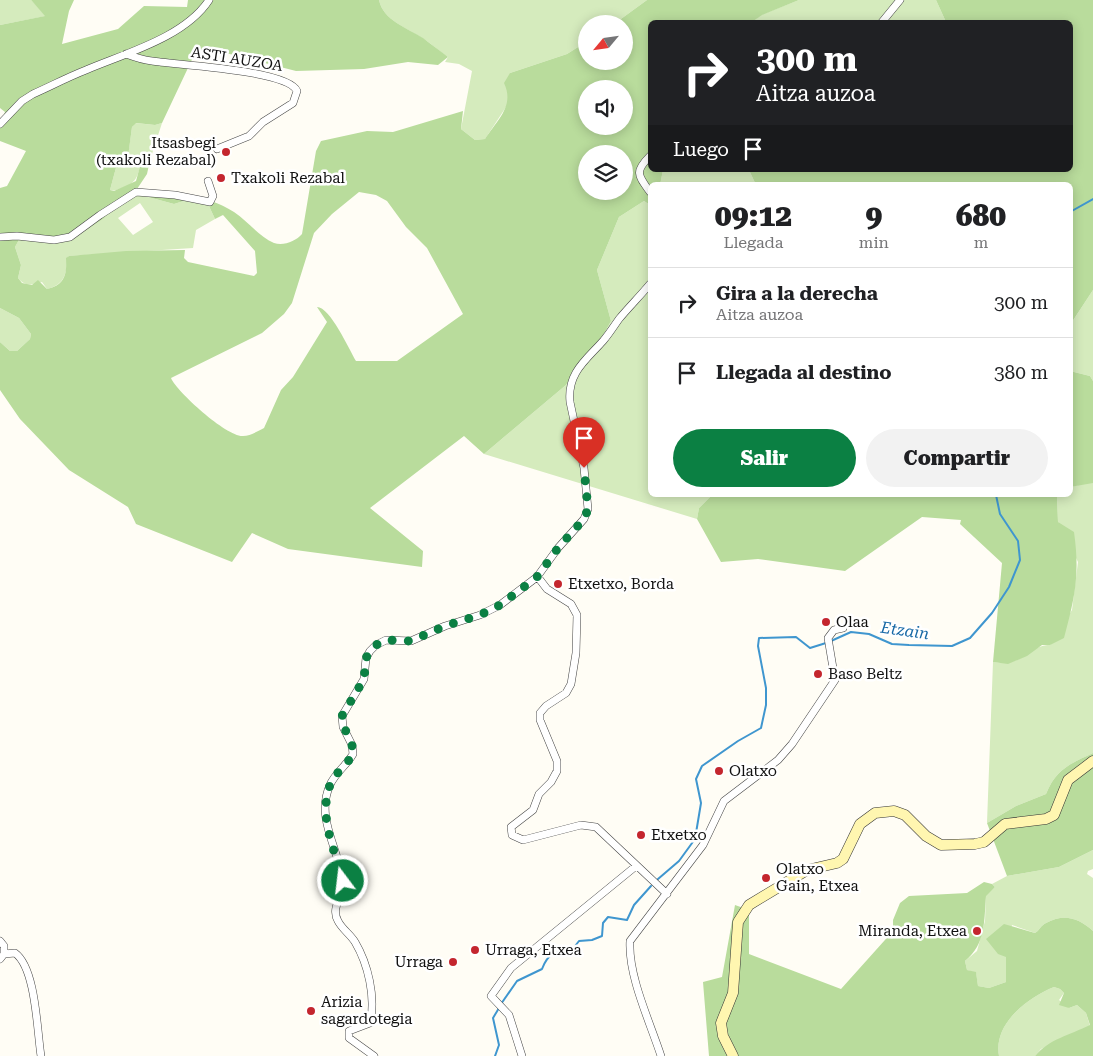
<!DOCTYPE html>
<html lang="es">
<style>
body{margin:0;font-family:"Roboto Serif",serif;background:#f2f2f2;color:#202124;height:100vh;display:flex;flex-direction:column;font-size:19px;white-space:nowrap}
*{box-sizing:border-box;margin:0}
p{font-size:16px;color:#757577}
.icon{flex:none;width:28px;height:28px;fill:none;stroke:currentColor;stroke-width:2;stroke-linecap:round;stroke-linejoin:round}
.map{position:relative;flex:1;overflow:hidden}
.side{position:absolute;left:648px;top:182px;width:425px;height:315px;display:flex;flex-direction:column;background:#fff;border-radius:8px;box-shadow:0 2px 12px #0003}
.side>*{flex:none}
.banner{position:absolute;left:648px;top:20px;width:425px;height:152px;border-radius:8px;box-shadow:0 2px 12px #0003;background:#202124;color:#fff;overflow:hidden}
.needle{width:32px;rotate:241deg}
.tools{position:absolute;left:578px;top:15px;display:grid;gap:10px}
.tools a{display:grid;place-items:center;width:55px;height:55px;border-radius:50%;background:#fff;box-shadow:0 2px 12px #0003;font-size:25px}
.pin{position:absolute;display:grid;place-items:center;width:42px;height:42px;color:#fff;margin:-51px -21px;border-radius:50% 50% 50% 0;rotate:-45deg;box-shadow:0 0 5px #0007}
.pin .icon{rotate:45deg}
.me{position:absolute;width:55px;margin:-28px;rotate:345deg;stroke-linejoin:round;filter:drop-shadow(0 0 4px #0008)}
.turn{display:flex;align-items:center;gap:18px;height:105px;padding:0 25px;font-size:22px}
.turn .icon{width:65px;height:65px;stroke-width:2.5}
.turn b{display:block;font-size:35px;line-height:42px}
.then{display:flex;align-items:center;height:48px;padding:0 25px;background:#0003;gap:10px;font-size:19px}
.eta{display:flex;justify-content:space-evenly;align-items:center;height:85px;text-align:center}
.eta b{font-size:30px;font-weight:800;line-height:35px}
.primary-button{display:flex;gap:10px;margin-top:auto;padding:10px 25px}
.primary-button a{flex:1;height:58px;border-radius:30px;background:#0b8043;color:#fff;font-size:20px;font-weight:800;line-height:58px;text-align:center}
.primary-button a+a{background:#f2f2f2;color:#202124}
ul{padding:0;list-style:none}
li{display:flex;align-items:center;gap:15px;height:70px;padding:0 25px;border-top:1px solid #e0e0e0}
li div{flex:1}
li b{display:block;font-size:19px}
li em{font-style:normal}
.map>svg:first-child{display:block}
</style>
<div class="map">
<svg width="1093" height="1056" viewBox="0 0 1093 1056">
<rect width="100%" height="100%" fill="#fffdf5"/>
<path fill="#d5ebbd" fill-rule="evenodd" d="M0,0H31L46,16L0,25Z
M379,0H647L614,24H586V42L567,54L510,73L508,104L485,139L475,140L461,129L472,71L459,64L445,62L448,57C439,51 431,43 422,38C407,28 383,20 379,0Z
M799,0H936L946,22H752L761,15Z
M135,123L155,125L162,123L150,160L147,158L142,159C138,174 138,183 122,188C117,190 115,191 110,190L117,164L128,156L132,127Z
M663,170H749L756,185H660Z
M137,194L174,204L190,199L209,206L215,219L196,230L193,248L69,256L67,258C67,274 64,285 47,289L42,282C33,285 25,287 18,278L21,265L15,247L20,238L112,209ZM140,203L153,222L133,235L118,218Z
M644,201L650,205V495H712L699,508L697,519L484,454L566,385L581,360L600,341L611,321L597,270L619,217Z
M1093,290V381L1090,376L1070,371V325Z
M0,308L19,318L31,334L30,339L17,351H10L0,342Z
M1091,482L1093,483V753C1070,764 1056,769 1046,794L1016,806L987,823L993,662C1025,667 1028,645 1050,645L1072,610L1078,562L1058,522L1057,495H1070V487Z
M1093,850V869L1088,871L1087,874L1093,878V931C1079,918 1064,913 1046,923C1041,925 1039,931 1035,933L1012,925L1006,957V982L989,988L978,986L976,973L967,970L965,961L977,951L985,921L986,895L995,887L992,884L1007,876L1059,867Z
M1054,987L1060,989L1064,993L1059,1000L1069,1008L1077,1005L1086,1013L1090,1026L1041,1049L1035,1056H999C993,1024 1027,998 1054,987Z"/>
<path fill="#b9dc9c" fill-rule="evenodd" d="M31,0H74L69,11L62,44L118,29L144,6L187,7L188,0H379C383,20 407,28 423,38C431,44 440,51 448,57L438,65L408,62L364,69L296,71L218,51H196L162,123L155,125L136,123L132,127L128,157L117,164L110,190L114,191L136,181L142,159L147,158L150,160L147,174L137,189C170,193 205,193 234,212C248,221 258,236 274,243C284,246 296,241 302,234L316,151L321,141L367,131L393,132L463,111L461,129L475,140L485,139C497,120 515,106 504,83L510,73L567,54L586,42V61H624V24H614L647,0H799L762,15L752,22H650V170H663L660,185H650V205L644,201L619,217L597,270L611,321L600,341L581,360L566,385L484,454L464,436L370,508L423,551L422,567L288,549L252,533L232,562L136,524L128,507L69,470L20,419L0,390V342L10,351H17L30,339L31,334L19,318L0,308V188L7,186L26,151L0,141V125L5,112L0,108V25L45,16ZM586,89H624V126H586ZM586,154H624V191H586ZM359,192L376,195L387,201L406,227L427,248L463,314L397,361H356C349,349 330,307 317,307L327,322L293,377L281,390L264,428C258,431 250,436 243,436C227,437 177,392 171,378L262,333L284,314L292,303L314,233L332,214ZM137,194L174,204L190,199L209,206L215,219L223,215L255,251L257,273L254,276L188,262L184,258L185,250L126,251L69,256L66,258C67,274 65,285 47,289L38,280L32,285L22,283L18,278L21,265L15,247L20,238L68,240L83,232L104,218L112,209Z
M936,0H1093V290L1070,325V185H756L749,170H1070V22H946Z
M1070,371L1090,376L1093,381V483L1070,487Z
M712,495H1057L1058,522L1074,532C1080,575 1075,597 1064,638L1050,645H1042L1027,656L1008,664L993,662L1002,563L960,524L961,520L922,517L845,571L758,559L721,562L697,519L699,508Z
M1093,753V850L1059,867L1007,876L987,823L1016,806L1046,794C1056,769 1070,764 1093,753Z
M984,882L992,884L995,887L986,896C984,921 986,944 965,961L967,970L976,972L978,986L989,988L1006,982V957L998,954L986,939L1004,924L1035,933C1039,931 1041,925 1046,923C1064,913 1079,918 1093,931V1056H1035C1049,1039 1070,1035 1090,1025L1086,1013L1077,1005L1069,1008L1059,1005L1064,993L1060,989L1054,987C1027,998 993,1024 999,1056H709L703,982L722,977L735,905L749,910V954L841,989L893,931V920L900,903L909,896L967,893Z"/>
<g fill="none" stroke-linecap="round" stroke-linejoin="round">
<path stroke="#3f96cf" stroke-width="2" d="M1070,212L1093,199
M831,641L851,632L869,634L892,644L909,645L952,646L970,638L992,613L1009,587L1020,560L1018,541L1000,514L996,495
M658,879L679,861L695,839L701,803L696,779L702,766L738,741L761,728L766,705V688L758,646L759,638L796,637L810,648L826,643
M501,1004L517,981L542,969C548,953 555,951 572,950L579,941L592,940L602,936L603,923L608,917L627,920L634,905L651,886
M495,1056L499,1045L493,1018L499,1008"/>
<g stroke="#444" stroke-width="8">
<path id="street" d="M882,22L900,0
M126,54C134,57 143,60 152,61C177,65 288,70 297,91L293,103L263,122L249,136L217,149
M0,124L22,101L33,94C51,86 68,77 86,70C126,53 185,37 209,0
M650,156C634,172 638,175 650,192
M0,237L17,236L54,240L70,237L100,215L136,192L175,195L210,202L213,196L208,181
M537,576L547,589L571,604L577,615L576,653L571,684L566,693L546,706L540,713V720L557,761V771L551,782L539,794L533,810L511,827L512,835L523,840L581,825L596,827L667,894
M0,941L4,946V954L0,959
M4,954L15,953C36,968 37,1031 41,1056
M374,1056L349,1038V1031L370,1023C376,997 368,964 355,942C350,934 342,929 338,921C330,907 344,896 343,882C339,849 315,818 330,785C335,773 347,765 353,754L352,745L343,727L342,716L364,679L366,658L370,651L376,645L386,640L411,641L445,626L480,615L500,605L537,577L558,548L584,519L588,509L584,468L570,402C567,373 586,360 603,341C609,334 614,326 619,319C629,307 640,296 650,284
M522,1056L509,1015L491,996L511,968L636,866
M661,1056C650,1022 628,976 630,941L703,845L724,801L778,760L792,744L835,680L828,638L834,630L843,628"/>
</g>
<g stroke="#333" stroke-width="11">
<path id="secondary" d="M733,1056L723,1036L721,1023L733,993L738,922L749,905L807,870L837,863L843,859L860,824L875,813L894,811L905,815L926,836L941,845L975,844L984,842L1005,824L1046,819L1054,815L1068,780L1093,761"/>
</g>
<use href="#street" stroke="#fff" stroke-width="7"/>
<use href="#secondary" stroke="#fff6b0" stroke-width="10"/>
</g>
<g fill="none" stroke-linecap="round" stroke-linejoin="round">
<path stroke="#0b8043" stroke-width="9" stroke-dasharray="0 16.2" d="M343,881C335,850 318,817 330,785C334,774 347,765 353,754L352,745L344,727L342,716L364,679L366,658L370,651L376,645L386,640L411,641L445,626L480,615L500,605L537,577L558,548L584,519L588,509L584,468"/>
</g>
<g fill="#c4262e" stroke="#fff" stroke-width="2">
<circle cx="226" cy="152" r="5"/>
<circle cx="221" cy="178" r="5"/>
<circle cx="558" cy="584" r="5"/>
<circle cx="826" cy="622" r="5"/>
<circle cx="818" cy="674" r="5"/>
<circle cx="719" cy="771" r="5"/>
<circle cx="641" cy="835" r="5"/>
<circle cx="766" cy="878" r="5"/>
<circle cx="977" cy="931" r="5"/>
<circle cx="475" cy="950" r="5"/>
<circle cx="453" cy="962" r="5"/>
<circle cx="311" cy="1011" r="5"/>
</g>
<g text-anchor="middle" stroke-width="5" stroke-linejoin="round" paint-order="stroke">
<g font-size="15" fill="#111" stroke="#fff">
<text transform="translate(237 59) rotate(9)" y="5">ASTI AUZOA</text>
</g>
<g font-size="15" fill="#111" stroke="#fff" text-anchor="start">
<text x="216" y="148" text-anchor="end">Itsasbegi<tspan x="216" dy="17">(txakoli Rezabal)</tspan></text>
<text x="231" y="183">Txakoli Rezabal</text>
<text x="568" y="589">Etxetxo, Borda</text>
<text x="836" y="627">Olaa</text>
<text x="828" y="679">Baso Beltz</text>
<text x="729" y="776">Olatxo</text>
<text x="651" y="840">Etxetxo</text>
<text x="776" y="874">Olatxo<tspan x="776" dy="17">Gain, Etxea</tspan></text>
<text x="967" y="936" text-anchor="end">Miranda, Etxea</text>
<text x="485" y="955">Urraga, Etxea</text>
<text x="443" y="967" text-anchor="end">Urraga</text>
<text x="321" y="1007">Arizia<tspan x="321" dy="17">sagardotegia</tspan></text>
</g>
<g font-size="16" font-style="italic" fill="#1768a6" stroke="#fff">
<text transform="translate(905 630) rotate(8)" y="6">Etzain</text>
</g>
</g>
</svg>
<div class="tools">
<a><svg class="needle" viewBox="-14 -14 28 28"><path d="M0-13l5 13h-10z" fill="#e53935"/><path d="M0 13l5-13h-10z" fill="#757577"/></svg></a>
<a><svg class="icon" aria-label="sound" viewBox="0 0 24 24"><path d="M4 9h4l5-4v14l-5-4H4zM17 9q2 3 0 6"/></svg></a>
<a><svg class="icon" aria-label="layers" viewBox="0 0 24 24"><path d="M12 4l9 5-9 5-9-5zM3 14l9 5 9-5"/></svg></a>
</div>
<div class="pin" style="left:584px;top:468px;background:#d93025"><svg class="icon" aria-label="arrive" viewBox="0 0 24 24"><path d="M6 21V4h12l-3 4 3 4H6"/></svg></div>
<svg class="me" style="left:343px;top:881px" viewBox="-20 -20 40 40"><circle r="17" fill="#0b8043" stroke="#fff" stroke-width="3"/><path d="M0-11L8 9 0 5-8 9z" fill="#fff"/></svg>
<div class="banner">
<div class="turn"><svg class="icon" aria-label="right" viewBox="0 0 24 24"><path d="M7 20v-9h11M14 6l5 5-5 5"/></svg><div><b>300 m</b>Aitza auzoa</div></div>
<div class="then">Luego<svg class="icon" aria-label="arrive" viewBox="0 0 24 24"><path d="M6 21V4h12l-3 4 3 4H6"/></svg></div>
</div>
<section class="side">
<div class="eta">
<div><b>09:12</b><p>Llegada</p></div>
<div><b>9</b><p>min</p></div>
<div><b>680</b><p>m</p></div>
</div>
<ul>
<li><svg class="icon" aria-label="right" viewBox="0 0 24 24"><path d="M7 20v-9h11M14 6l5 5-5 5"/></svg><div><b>Gira a la derecha</b><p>Aitza auzoa</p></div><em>300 m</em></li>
<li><svg class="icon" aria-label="arrive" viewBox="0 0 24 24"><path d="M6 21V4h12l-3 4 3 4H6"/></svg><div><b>Llegada al destino</b></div><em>380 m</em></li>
</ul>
<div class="primary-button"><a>Salir</a><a>Compartir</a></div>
</section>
</div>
